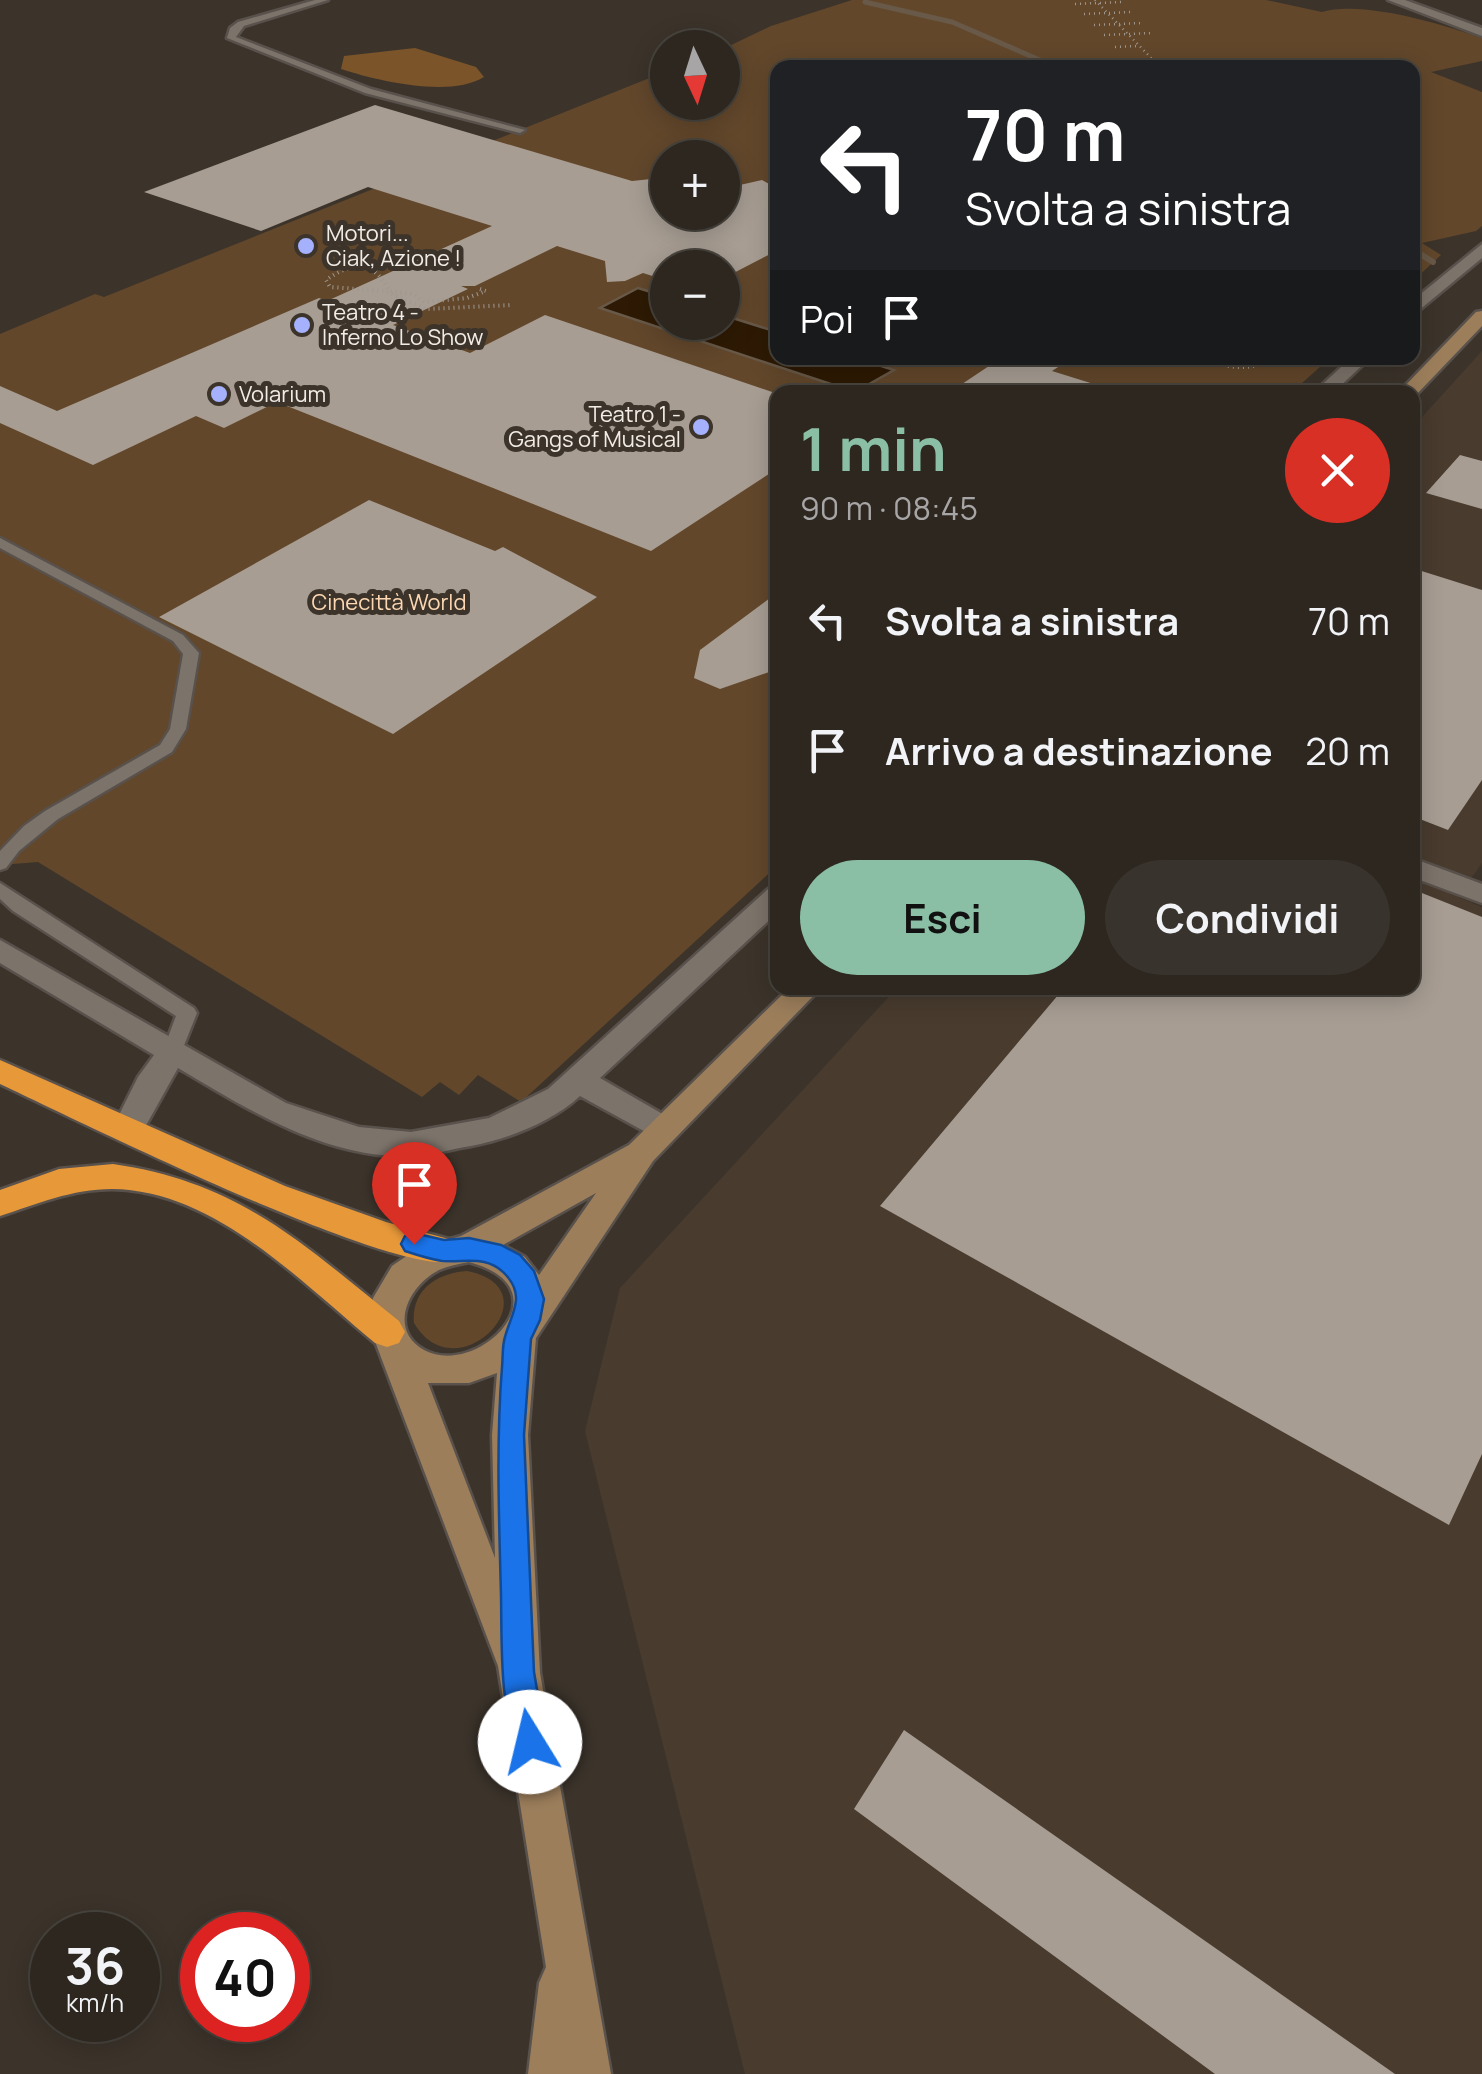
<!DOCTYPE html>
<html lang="it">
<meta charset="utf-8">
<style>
body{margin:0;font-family:Manrope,sans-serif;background:#39332d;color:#f1f3f6;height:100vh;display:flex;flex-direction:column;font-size:38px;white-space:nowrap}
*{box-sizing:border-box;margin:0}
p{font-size:32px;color:#a7a5a5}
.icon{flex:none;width:55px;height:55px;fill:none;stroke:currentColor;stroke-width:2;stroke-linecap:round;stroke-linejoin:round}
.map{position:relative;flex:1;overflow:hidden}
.sheet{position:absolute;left:770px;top:385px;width:650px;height:610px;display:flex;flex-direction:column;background:#2d2720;border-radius:20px;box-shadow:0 5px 25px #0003,0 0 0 2px #48443e}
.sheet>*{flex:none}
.guide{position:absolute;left:770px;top:60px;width:650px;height:305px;border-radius:20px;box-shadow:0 5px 25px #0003,0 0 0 2px #48443e;background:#202124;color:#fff;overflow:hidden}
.needle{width:65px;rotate:176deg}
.buttons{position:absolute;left:650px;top:30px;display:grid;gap:20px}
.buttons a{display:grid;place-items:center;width:90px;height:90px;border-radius:50%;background:#2d2720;box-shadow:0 5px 25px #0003,0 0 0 2px #48443e;font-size:50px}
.speed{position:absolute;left:30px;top:1912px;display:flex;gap:20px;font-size:50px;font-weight:700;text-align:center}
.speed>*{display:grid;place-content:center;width:130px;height:130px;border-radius:50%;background:#2d2720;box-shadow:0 5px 25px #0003,0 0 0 2px #48443e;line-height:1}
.speed small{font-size:25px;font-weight:400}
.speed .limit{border:15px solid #d22;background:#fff;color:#111}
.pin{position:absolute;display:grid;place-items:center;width:85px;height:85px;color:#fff;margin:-102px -42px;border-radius:50% 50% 50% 0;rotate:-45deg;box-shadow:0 0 10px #0007}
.pin .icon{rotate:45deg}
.me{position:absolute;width:110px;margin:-55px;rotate:351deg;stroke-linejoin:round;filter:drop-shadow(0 0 8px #0008)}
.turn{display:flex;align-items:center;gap:35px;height:210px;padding:0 30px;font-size:45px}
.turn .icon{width:130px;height:130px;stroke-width:2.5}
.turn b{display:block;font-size:70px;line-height:85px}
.then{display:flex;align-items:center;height:95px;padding:0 30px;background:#0003;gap:20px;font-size:38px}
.round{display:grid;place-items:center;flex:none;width:105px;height:105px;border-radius:52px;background:#39332d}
.head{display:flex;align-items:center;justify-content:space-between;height:170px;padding:0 30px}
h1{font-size:60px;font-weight:700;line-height:75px;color:#8abfa5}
.action{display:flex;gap:20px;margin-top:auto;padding:20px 30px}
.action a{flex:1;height:115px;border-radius:60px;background:#8abfa5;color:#111;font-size:40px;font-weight:700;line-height:115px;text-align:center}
.action a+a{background:#39332d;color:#f1f3f6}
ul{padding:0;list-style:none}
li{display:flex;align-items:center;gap:30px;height:130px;padding:0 30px}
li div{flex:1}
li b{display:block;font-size:38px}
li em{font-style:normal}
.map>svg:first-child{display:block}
</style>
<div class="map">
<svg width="1482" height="2074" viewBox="0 0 1482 2074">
<rect width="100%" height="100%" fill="#3c342b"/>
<path fill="#493b2e" d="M1482,351V863L1458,897L1482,907V2074H745L585,1431L620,1288L897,988H1412L1413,427Z"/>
<path fill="#62472b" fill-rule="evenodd" d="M852,0H1266L1322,12C1360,0 1440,23 1482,38V61L1431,72L1482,92V226L1476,231L1422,243L1441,255L1413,281L1412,68H778V358H1330L1292,392H778L777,866L521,1102L478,1075L459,1095L440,1082L422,1097L38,862L0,865V334L95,294L104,297L667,71L668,102H722L723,49L771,26ZM668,158H722V212H668ZM668,268H722V322H668Z
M467,1271C558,1289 457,1396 414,1323C411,1290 437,1273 467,1271Z"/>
<path fill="#7b542a" d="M415,48L476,67L484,77C450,98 378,81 341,69L344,56Z"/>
<path fill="#2e1a04" stroke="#685948" stroke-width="2.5" d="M638,288L667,297L668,322H722L723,315L777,332L778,358H856L894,370L855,392L600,308Z"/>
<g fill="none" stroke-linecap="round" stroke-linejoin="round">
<path stroke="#685948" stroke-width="5" d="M865,2L952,22L1049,64"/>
<path stroke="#685948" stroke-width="6" d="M1412,249L1433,262"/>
</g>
<path fill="#a79d93" d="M375,105L632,181L651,179L668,183V212H722V189L762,180L778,189V250L722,279V268H668V281L643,273L625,281L607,282L605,261L557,246L475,286H461L468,289L393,325L470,353L545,315L778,394V468L651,551L277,402L224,428L196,416L93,465L0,423V386L57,411L319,298L327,301L492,226L368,187L261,231L144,192Z
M1001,358H1072L1052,371L1097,385L1096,392H950Z
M1460,455L1482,461V509L1426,493Z
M369,500L495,551L503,547L597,597L393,734L159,617Z
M1412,568L1482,590V780L1448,830L1412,816Z
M778,592V669L720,689L694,678L700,650Z
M1412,889L1482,917V1454L1449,1525L880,1206L1064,988H1412Z
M904,1730L1395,2074H1215L854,1809Z"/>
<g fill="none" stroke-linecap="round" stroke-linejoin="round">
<g stroke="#59514b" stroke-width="5">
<path id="lane" d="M315,0H328L244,26L236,37L371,89L525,130L520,133L365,93L227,38L230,28L238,22Z
M0,538L183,635L199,653L186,729L172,752L58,819L19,851L6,868L0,870V851L24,826L45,811L160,745L170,729L183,654L173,641L0,548Z
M0,883L194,1008L197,1013L179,1058L172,1060L162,1053L176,1016L13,911L0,899Z"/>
</g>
<g stroke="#59514b" stroke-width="5">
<path id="street" d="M1388,0H1405L1482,28V36Z
M1482,244V258L1412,316V301Z
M1351,358H1370L1334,392H1314Z
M1412,858L1482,884V903L1412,877Z
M778,887V912L600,1078L673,1120L678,1129L673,1138L662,1141L580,1096C552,1122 508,1139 471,1146C451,1149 430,1156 410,1156C326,1159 247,1109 178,1068L139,1138L128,1141L117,1138L112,1129L138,1077L154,1055L0,963V940L286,1103L359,1127L411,1132L489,1118L548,1089L768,889Z"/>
</g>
<g stroke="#59514b" stroke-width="5">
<path id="secondary" d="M1482,311V326L1415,396L1399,392L1476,312Z
M789,988H821L653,1161L536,1338L528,1435L540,1673L611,2074H528L539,1983L546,1967L498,1666L376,1344L369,1322L373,1298L392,1266L418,1248L461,1236L629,1145ZM596,1193L539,1275L525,1257L503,1245ZM469,1262C569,1289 477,1379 424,1350C387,1329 409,1285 439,1270C448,1266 459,1264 469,1262ZM497,1373L492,1435L495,1558L428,1383H469Z"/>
</g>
<g stroke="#59514b" stroke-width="5">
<path id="highway" d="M0,1060L285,1186L386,1222L456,1241L461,1251L456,1261C398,1280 71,1117 0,1084Z
M113,1164C240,1182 304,1245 399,1321L405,1332L399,1343L387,1347L375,1343C301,1282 214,1190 112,1189C72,1189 37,1204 0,1216V1190L59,1169Z"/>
</g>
<path stroke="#9f9891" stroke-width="2.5" stroke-dasharray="1 4" stroke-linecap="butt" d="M1095,0L1154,61
M1075,4L1122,2
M1084,14L1131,12
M1094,25L1143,23
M1104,35L1153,33
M1115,47L1138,46
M1301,62L1307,68
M1259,65L1262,68"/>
<path stroke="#9f9891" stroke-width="4" stroke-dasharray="1 4" stroke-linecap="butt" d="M480,289L486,291L467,298L424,302L413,294L389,291C374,260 353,261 326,280L330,287L385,291L426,309L512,305
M1204,359C1228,368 1250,372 1273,358"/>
<use href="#lane" fill="#7c736a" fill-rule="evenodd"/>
<use href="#street" fill="#7c736a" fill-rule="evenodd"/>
<use href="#secondary" fill="#9c7e5b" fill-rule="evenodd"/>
<use href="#highway" fill="#e79839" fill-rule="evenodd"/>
</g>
<path fill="#1a73e8" stroke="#114b97" stroke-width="2.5" d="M414,1233L444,1240L469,1238L501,1245L520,1255L534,1271L544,1299L540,1320L531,1339L524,1435L534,1672L546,1742L542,1753L530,1758L519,1753C499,1705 502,1646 501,1595C499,1519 496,1444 502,1367C503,1358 502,1346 505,1337C511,1314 526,1297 506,1275C487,1254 465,1263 442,1261C430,1259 417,1255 405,1251L401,1244L405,1236Z"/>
<g fill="#a5b1fc" stroke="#3c342b" stroke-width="4">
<circle cx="306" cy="246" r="10"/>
<circle cx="302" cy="325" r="10"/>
<circle cx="219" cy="394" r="10"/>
<circle cx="701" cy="427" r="10"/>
</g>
<g text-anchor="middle" stroke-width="10" stroke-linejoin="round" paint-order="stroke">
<g font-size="22" fill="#f1ece6" stroke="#3c342b" text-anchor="start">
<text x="326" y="241">Motori...<tspan x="326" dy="25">Ciak, Azione !</tspan></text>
<text x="322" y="320">Teatro 4 -<tspan x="322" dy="25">Inferno Lo Show</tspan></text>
<text x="239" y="402">Volarium</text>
<text x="681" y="422" text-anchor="end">Teatro 1 -<tspan x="681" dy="25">Gangs of Musical</tspan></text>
</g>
<g font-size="22" fill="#fcd7b1" stroke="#3c342b">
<text x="389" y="610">Cinecittà World</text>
</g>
</g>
</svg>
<div class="buttons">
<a><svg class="needle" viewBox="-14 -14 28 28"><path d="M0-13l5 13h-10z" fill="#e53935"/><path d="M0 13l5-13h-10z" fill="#a7a5a5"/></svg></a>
<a>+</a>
<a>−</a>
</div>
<div class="speed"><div>36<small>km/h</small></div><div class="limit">40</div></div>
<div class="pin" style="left:414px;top:1244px;background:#d93025"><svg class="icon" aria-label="arrive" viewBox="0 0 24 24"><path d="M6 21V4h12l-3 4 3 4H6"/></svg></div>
<svg class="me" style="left:530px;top:1742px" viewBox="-20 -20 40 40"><circle r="19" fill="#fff"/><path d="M0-13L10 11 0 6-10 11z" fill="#1a73e8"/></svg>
<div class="guide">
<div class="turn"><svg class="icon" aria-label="left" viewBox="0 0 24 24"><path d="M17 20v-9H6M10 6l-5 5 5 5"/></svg><div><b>70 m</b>Svolta a sinistra</div></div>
<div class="then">Poi<svg class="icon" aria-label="arrive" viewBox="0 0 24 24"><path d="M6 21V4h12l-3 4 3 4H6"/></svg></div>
</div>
<section class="sheet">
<div class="head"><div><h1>1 min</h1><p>90 m · 08:45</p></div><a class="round" style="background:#d93025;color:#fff"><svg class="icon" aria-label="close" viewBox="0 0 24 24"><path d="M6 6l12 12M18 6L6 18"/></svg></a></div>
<ul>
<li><svg class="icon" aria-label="left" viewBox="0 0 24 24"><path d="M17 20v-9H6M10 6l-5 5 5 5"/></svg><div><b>Svolta a sinistra</b></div><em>70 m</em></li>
<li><svg class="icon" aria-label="arrive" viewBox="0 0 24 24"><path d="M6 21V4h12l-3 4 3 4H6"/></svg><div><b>Arrivo a destinazione</b></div><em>20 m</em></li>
</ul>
<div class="action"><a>Esci</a><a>Condividi</a></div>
</section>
</div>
